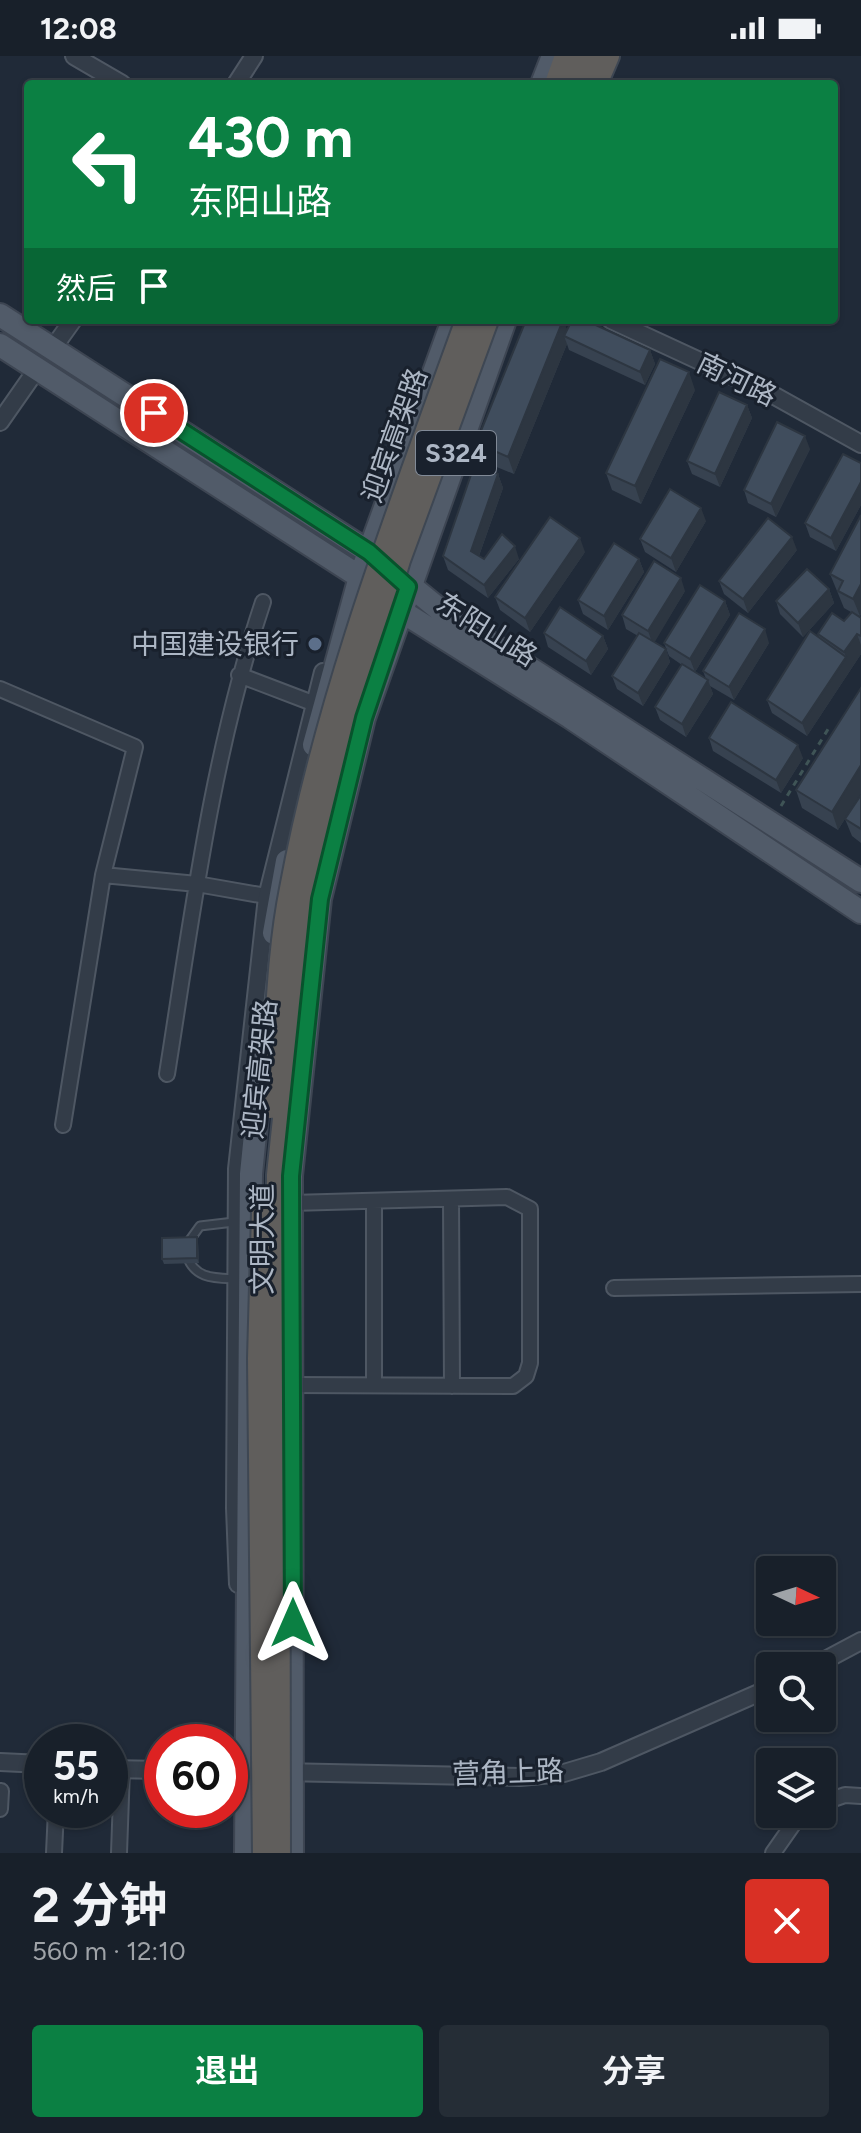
<!DOCTYPE html>
<html lang="zh">
<meta charset="utf-8">
<style>
body{margin:0;font-family:Figtree,"Noto Sans SC",sans-serif;background:#252d36;color:#f1f3f6;height:100vh;display:flex;flex-direction:column;font-size:30px;white-space:nowrap}
*{box-sizing:border-box;margin:0}
p{font-size:26px;color:#9fa3a8}
.icon{flex:none;width:44px;height:44px;fill:none;stroke:currentColor;stroke-width:2;stroke-linecap:round;stroke-linejoin:round}
.map{position:relative;height:1797px;overflow:hidden}
.side{display:flex;flex-direction:column;background:#18202a;flex:1}
.side>*{flex:none}
.banner{position:absolute;left:24px;top:24px;width:814px;height:244px;border-radius:8px;box-shadow:0 2px 6px #0004,0 0 0 2px #363e47;background:#0b8043;color:#fff;overflow:hidden}
.needle{width:52px;rotate:94deg}
.buttons{position:absolute;left:756px;top:1500px;display:grid;gap:16px}
.buttons a{display:grid;place-items:center;width:80px;height:80px;border-radius:8px;background:#18202a;box-shadow:0 2px 6px #0004,0 0 0 2px #363e47;font-size:40px}
.speed{position:absolute;left:24px;top:1668px;display:flex;gap:16px;font-size:40px;font-weight:700;text-align:center}
.speed>*{display:grid;place-content:center;width:104px;height:104px;border-radius:50%;background:#18202a;box-shadow:0 2px 6px #0004,0 0 0 2px #363e47;line-height:1}
.speed small{font-size:20px;font-weight:400}
.speed .limit{border:12px solid #d22;background:#fff;color:#111}
.pin{position:absolute;display:grid;place-items:center;width:68px;height:68px;color:#fff;margin:-34px;border:4px solid #fff;border-radius:50%;box-shadow:0 2px 8px #0007}
.me{position:absolute;width:88px;margin:-44px;rotate:0deg;stroke-linejoin:round;filter:drop-shadow(0 0 6px #0008)}
.turn{display:flex;align-items:center;gap:28px;height:168px;padding:0 32px;font-size:36px}
.turn .icon{width:104px;height:104px;stroke-width:2.5}
.turn b{display:block;font-size:56px;line-height:68px}
.then{display:flex;align-items:center;height:76px;padding:0 32px;background:#0003;gap:16px;font-size:30px}
.round{display:grid;place-items:center;flex:none;width:84px;height:84px;border-radius:8px;background:#252d36}
.head{display:flex;align-items:center;justify-content:space-between;height:136px;padding:0 32px}
h1{font-size:48px;font-weight:700;line-height:60px}
.cta{display:flex;gap:16px;margin-top:auto;padding:16px 32px}
.cta a{flex:1;height:92px;border-radius:8px;background:#0b8043;color:#fff;font-size:32px;font-weight:700;line-height:92px;text-align:center}
.cta a+a{background:#252d36;color:#f1f3f6}
.status{display:flex;justify-content:space-between;align-items:center;height:56px;padding:0 40px;background:#18202a;direction:ltr}
.status svg{height:22px;fill:currentColor}
.map>svg:first-child{display:block}
</style>
<div class="status"><b>12:08</b><svg viewBox="0 0 49 12"><path d="M0 12V9h3v3zM5 12V6h3v6zM10 12V3h3v9zM15 12V0h3v12zM26 1h20v11H26zM47 4h2v5h-2z"/></svg></div>
<div class="map">
<svg width="861" height="1797" viewBox="0 0 861 1797">
<rect width="100%" height="100%" fill="#202a38"/>
<g fill="none" stroke-linecap="round" stroke-linejoin="round">
<g stroke="#4e5763" stroke-width="11">
<path id="service" d="M187,1188L200,1170L234,1166
M187,1200C195,1223 214,1222 236,1223"/>
</g>
<g stroke="#4e5763" stroke-width="18">
<path id="minor" d="M239,619L323,651
M0,633L135,691L103,819L63,1069
M103,819L197,828L277,842
M167,1018C192,860 212,698 263,546
M451,1143L452,1330
M291,1147L507,1141L530,1153V1307L526,1320L513,1330L292,1329
M614,1232L861,1228
M374,1328V1145
M822,1747L845,1739L861,1740
M0,1753L1,1735
M54,1797L56,1754
M119,1797L122,1713
M773,1797L794,1767L805,1758"/>
</g>
<g stroke="#4e5763" stroke-width="20">
<path id="tertiary" d="M74,0L122,28
M236,28L254,0
M611,264L773,339L861,388
M53,292L73,264
M0,366L37,313
M238,1528L235,1452L237,1113L267,841L323,616
M814,1610L861,1585
M0,1706L42,1708
M110,1713L162,1714
M230,1716H258
M281,1716L520,1721L564,1717L601,1706L770,1632"/>
</g>
<g stroke="#3d4552" stroke-width="26">
<path id="primary" d="M542,28L553,0
M0,259L369,496L445,558L861,825
M0,289L360,521L401,555L570,661L861,856
M314,689L360,521L453,264
M274,877L287,805
M246,1797L251,1118L267,959
M292,1797L291,1120L320,843L364,662L505,264"/>
</g>
<g stroke="#3e4753" stroke-width="26">
<path id="trunk" d="M556,28L566,0
M578,28L589,0
M596,28L608,0"/>
</g>
<path stroke="#3f5456" stroke-width="3" stroke-dasharray="6 6" stroke-linecap="butt" d="M781,750L830,670"/>
<use href="#service" stroke="#333c48" stroke-width="7"/>
<use href="#minor" stroke="#333c48" stroke-width="14"/>
<use href="#tertiary" stroke="#333c48" stroke-width="16"/>
<use href="#primary" stroke="#515b69" stroke-width="22"/>
<use href="#trunk" stroke="#605e5c" stroke-width="22"/>
<g stroke="#3e4753" stroke-width="26" stroke-linecap="butt">
<path id="trunk-bridge" d="M270,1051C277,979 277,903 291,833C327,638 400,450 467,264
M263,1157L259,1303L264,1797
M279,1797L278,1119L308,838L352,659L399,504L487,264"/>
</g>
<use href="#trunk-bridge" stroke="#605e5c" stroke-width="22"/>
</g>
<path fill="#374250" d="M563,264L567,274L650,294L655,308L645,329L569,294L567,288L514,418L482,405L476,387Z
M695,334L641,448L612,434L606,417Z
M747,349L752,362L720,431L692,418L687,405Z
M810,393L776,461L748,447L744,434Z
M861,407V449L836,495L810,481L805,467Z
M498,418L503,432L479,500L484,503H519L488,542L448,514L443,500Z
M861,459V558L860,560L854,558L861,562V598L807,680L772,657L767,644L819,582L818,578L844,565L851,556L844,552L830,518Z
M706,465L676,516L645,496L640,483Z
M797,494L748,557L724,538L719,525Z
M585,496L530,576L500,554L495,541Z
M639,503L644,516L608,574L583,558L578,544Z
M829,533L834,547L803,581L780,558L776,545Z
M685,535L654,586L666,593L670,606L643,650L617,633L612,620L638,580L626,573L622,559Z
M725,545L730,559L695,616L706,623L703,615L769,587L734,644L710,630L713,638L686,681L660,664L655,651L682,609L669,600L664,587Z
M544,577L603,580L608,593L591,619L548,591Z
M861,632V737L838,774L802,752L796,734Z
M709,682L803,702L781,737L713,695Z
M861,739V787L852,780L845,763Z
M197,1181L198,1186L199,1207L164,1208L162,1203Z"/>
<path fill="#2d3641" d="M563,264L570,281L564,280L567,288L514,418L508,401Z
M650,294L655,308L645,329L640,316Z
M689,316L695,334L641,448L635,430Z
M747,349L752,362L720,431L715,418Z
M805,380L810,393L776,461L771,448Z
M498,418L503,432L476,508L471,495Z
M861,426V449L836,495L831,482Z
M701,452L706,465L676,516L671,502Z
M792,481L797,494L748,557L743,543Z
M580,482L585,496L530,576L525,562Z
M515,490L519,503L488,542L484,529Z
M639,503L644,516L608,574L604,560Z
M681,522L685,535L653,589L648,575Z
M861,528V558L860,560L853,543Z
M829,533L834,547L803,581L798,567Z
M725,545L730,559L695,616L690,603Z
M765,573L769,587L734,644L729,631Z
M857,578L861,589V598L807,680L802,667L846,601L844,596Z
M603,580L608,593L591,619L586,605Z
M666,593L670,606L643,650L638,637Z
M708,624L713,638L686,681L682,668Z
M798,689L803,702L781,737L776,724Z
M861,709V737L838,774L832,756Z
M197,1181L198,1186L199,1207L197,1202Z"/>
<path fill="#404d5d" stroke="#2d3641" stroke-width="2" d="M526,264H563L508,401L476,387Z
M572,264H585L650,294L640,316L564,280Z
M660,303L689,316L635,430L606,417Z
M719,336L747,349L715,418L687,405Z
M777,366L805,380L771,448L744,434Z
M843,398L861,407V426L831,482L805,467Z
M475,407L498,418L471,495L484,503L502,478L515,490L484,529L443,500Z
M670,433L701,452L671,502L640,483Z
M861,459V528L853,543L838,535L843,525L830,518Z
M550,461L580,482L525,562L495,541Z
M768,462L792,481L743,543L719,525Z
M614,487L639,503L604,560L578,544Z
M654,505L681,522L648,575L622,559Z
M807,513L829,533L798,567L776,545Z
M700,529L725,545L690,603L664,587Z
M560,551L603,580L586,605L544,577Z
M852,556L861,562V580L857,578L844,596L818,578L832,557L844,565Z
M739,557L765,573L729,631L703,615Z
M810,575L846,601L802,667L767,644Z
M639,577L666,593L638,637L612,620Z
M682,608L708,624L682,668L655,651Z
M861,632V709L832,756L796,734Z
M731,646L798,689L776,724L709,682Z
M861,739V773L845,763Z
M197,1181V1202L162,1203V1182Z"/>
<g fill="none" stroke-linecap="round" stroke-linejoin="round">
<g stroke="#07532c" stroke-width="20">
<path id="route" d="M154,357L369,496L408,531L364,662L320,843L291,1120L293,1567"/>
</g>
<use href="#route" stroke="#0b8043" stroke-width="14"/>
</g>
<circle fill="#5c6f8a" stroke="#19212d" stroke-width="3" cx="315" cy="588" r="8"/>
<g text-anchor="middle" stroke-width="6" stroke-linejoin="round" paint-order="stroke">
<rect fill="#19212d" stroke="#818a97" stroke-width="2" x="416" y="375" width="80" height="44" rx="6"/>
<g font-size="26" font-weight="bold" fill="#adb7c5">
<text x="456" y="406">S324</text>
</g>
<g font-size="28" fill="#adb7c5" stroke="#19212d">
<text transform="translate(737 323) rotate(26)" y="10">南河路</text>
<text transform="translate(394 379) rotate(-70)" y="10">迎宾高架路</text>
<text transform="translate(487 573) rotate(32)" y="10">东阳山路</text>
<text transform="translate(259 1013) rotate(-84)" y="10">迎宾高架路</text>
<text transform="translate(262 1183) rotate(-90)" y="10">文明大道</text>
<text transform="translate(508 1716) rotate(-2)" y="10">营角上路</text>
</g>
<g font-size="28" fill="#adb7c5" stroke="#19212d" text-anchor="end">
<text x="299" y="598">中国建设银行</text>
</g>
</g>
</svg>
<div class="buttons">
<a><svg class="needle" viewBox="-14 -14 28 28"><path d="M0-13l5 13h-10z" fill="#e53935"/><path d="M0 13l5-13h-10z" fill="#9fa3a8"/></svg></a>
<a><svg class="icon" aria-label="search" viewBox="0 0 24 24"><circle cx="10" cy="10" r="6"/><path d="M15 15l6 6"/></svg></a>
<a><svg class="icon" aria-label="layers" viewBox="0 0 24 24"><path d="M12 4l9 5-9 5-9-5zM3 14l9 5 9-5"/></svg></a>
</div>
<div class="speed"><div>55<small>km/h</small></div><div class="limit">60</div></div>
<div class="pin" style="left:154px;top:357px;background:#d93025"><svg class="icon" aria-label="arrive" viewBox="0 0 24 24"><path d="M6 21V4h12l-3 4 3 4H6"/></svg></div>
<svg class="me" style="left:293px;top:1567px" viewBox="-20 -20 40 40"><path d="M0-17L14 15 0 8-14 15z" fill="#0b8043" stroke="#fff" stroke-width="4"/></svg>
<div class="banner">
<div class="turn"><svg class="icon" aria-label="left" viewBox="0 0 24 24"><path d="M17 20v-9H6M10 6l-5 5 5 5"/></svg><div><b>430 m</b>东阳山路</div></div>
<div class="then">然后<svg class="icon" aria-label="arrive" viewBox="0 0 24 24"><path d="M6 21V4h12l-3 4 3 4H6"/></svg></div>
</div>
</div>
<section class="side">
<div class="head"><div><h1>2 分钟</h1><p>560 m · 12:10</p></div><a class="round" style="background:#d93025;color:#fff"><svg class="icon" aria-label="close" viewBox="0 0 24 24"><path d="M6 6l12 12M18 6L6 18"/></svg></a></div>
<div class="cta"><a>退出</a><a>分享</a></div>
</section>
